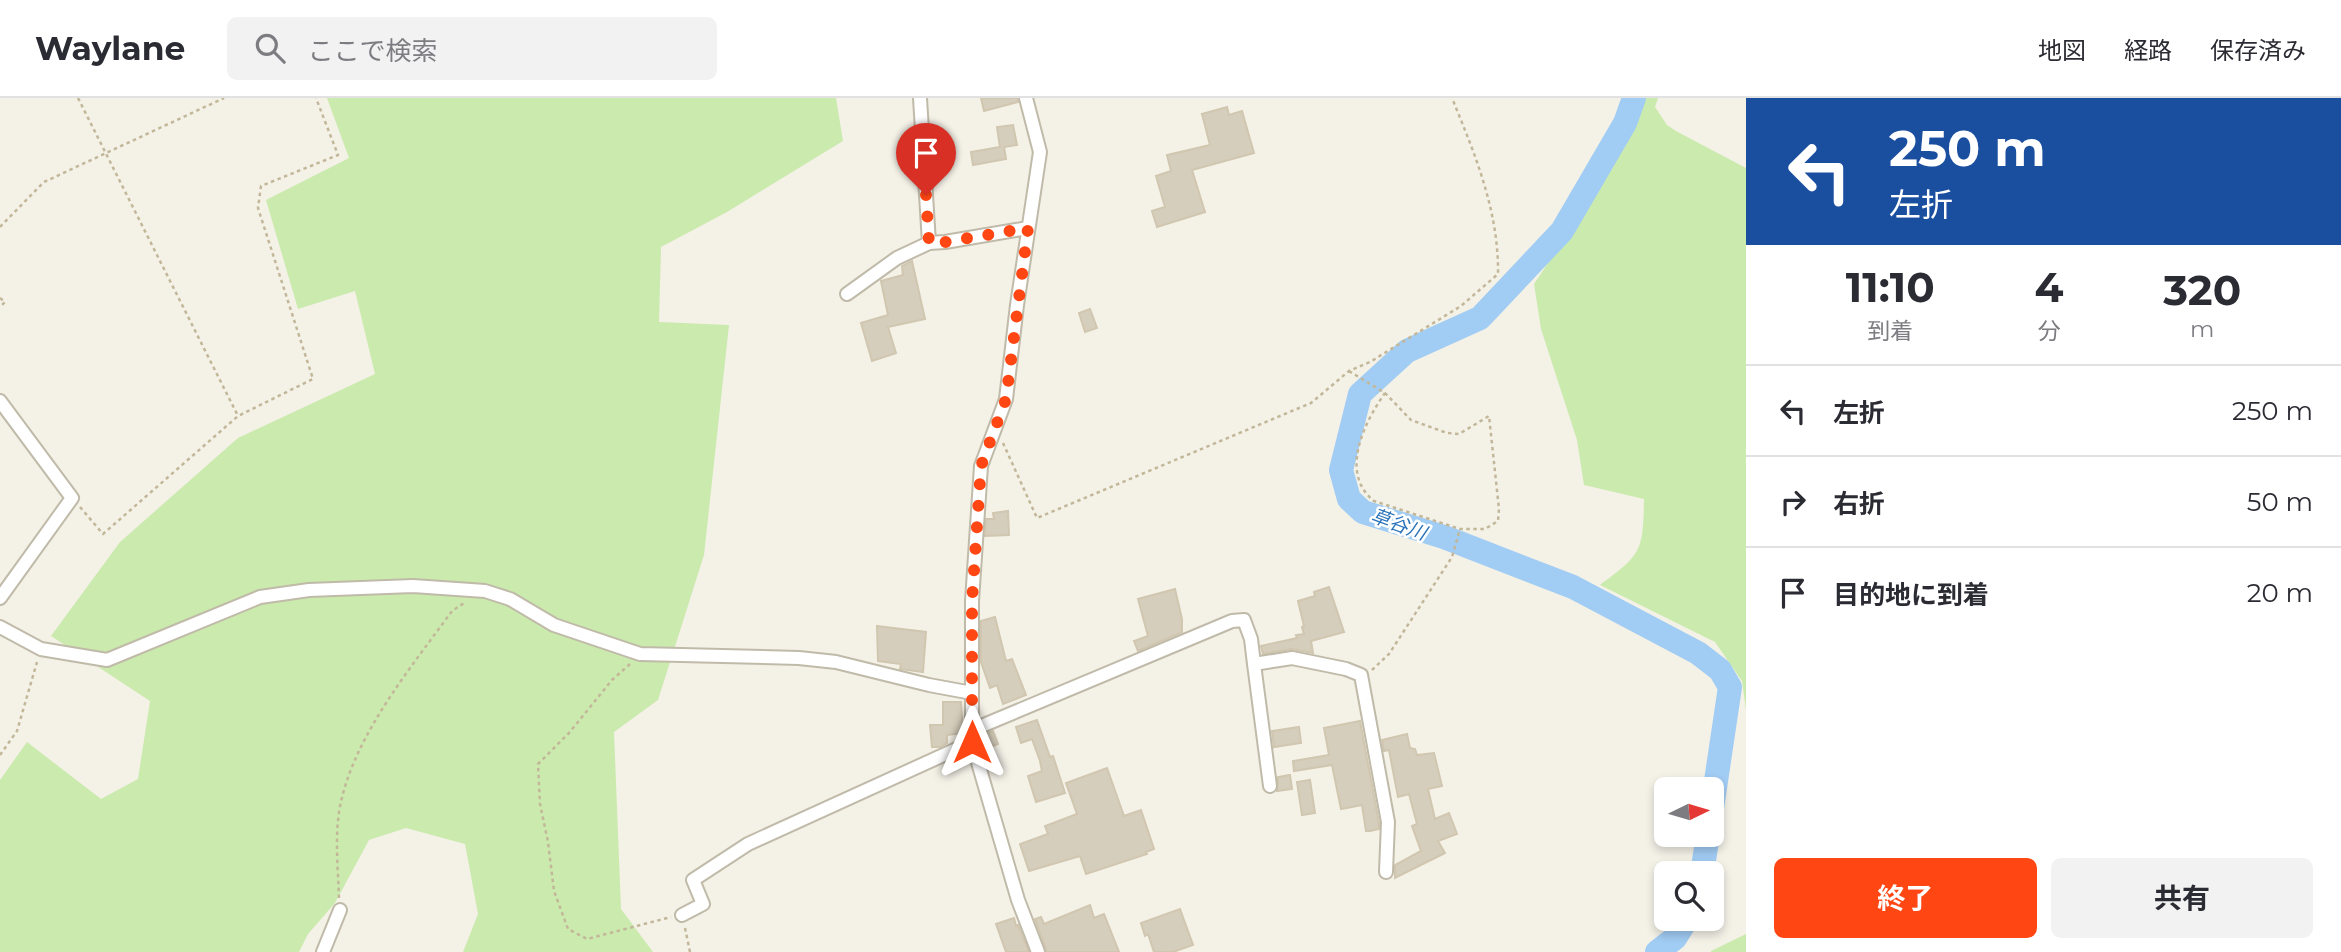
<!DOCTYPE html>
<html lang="ja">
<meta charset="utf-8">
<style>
body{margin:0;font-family:Montserrat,"Noto Sans JP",sans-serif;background:#f2f2f3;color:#2b2b33;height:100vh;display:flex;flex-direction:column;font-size:26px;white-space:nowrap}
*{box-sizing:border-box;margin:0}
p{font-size:23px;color:#7c7c81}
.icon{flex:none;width:38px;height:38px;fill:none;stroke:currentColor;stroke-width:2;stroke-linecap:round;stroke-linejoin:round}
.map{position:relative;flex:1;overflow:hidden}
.details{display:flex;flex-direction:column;background:#fff;width:595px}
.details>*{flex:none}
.hud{background:#1a4fa0;color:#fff;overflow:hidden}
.needle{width:46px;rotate:85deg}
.tools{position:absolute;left:1654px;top:679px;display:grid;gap:14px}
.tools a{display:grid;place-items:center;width:70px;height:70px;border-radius:10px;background:#fff;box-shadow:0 4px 10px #0003;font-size:35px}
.pin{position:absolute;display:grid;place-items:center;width:60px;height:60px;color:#fff;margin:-72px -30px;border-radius:50% 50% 50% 0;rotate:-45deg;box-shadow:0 0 7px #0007}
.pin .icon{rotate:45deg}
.me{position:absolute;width:77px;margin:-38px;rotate:0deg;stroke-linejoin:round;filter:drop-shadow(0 0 5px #0008)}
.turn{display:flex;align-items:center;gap:24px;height:147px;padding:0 28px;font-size:32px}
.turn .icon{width:91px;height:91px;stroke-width:2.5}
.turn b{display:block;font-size:49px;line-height:60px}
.eta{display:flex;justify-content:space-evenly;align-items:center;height:119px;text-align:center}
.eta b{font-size:42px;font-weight:700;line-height:49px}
.button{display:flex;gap:14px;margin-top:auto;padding:14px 28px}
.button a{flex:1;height:80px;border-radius:10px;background:#ff4613;color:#fff;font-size:28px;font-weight:700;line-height:80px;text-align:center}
.button a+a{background:#f2f2f3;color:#2b2b33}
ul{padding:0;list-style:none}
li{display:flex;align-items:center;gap:21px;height:91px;padding:0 28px;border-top:2px solid #e1e1e2}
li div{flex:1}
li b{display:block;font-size:26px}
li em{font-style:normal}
header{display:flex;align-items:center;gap:42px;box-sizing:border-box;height:98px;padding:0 35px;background:#fff;border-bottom:2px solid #e1e1e2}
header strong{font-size:33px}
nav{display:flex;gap:38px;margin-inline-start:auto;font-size:24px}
.search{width:490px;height:63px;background:#f2f2f3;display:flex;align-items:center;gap:18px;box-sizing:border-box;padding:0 24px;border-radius:10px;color:#7c7c81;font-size:26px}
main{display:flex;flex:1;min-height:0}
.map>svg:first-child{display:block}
</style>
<header>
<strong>Waylane</strong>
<div class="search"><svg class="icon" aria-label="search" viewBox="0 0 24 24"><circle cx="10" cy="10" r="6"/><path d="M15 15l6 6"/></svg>ここで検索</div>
<nav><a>地図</a><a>経路</a><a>保存済み</a></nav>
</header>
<main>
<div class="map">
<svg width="1746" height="854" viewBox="0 0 1746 854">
<rect width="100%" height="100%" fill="#f4f1e7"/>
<path fill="#cbeaae" d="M327,0H836L843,43L727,114L661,149L659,224L729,227L704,457L658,602L614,634L621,811L653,854H463L478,816L465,746L406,730L369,742L335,805L308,836L299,854H0V682L27,644L101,701L138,681L150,603L51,538L120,444L238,340L375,276L355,193L298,211L266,102L349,60Z
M1628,0H1658L1655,9L1667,27L1676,33L1746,70V612L1742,583L1715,544L1600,487C1642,456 1643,453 1644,401L1584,387L1577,342L1541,231L1534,186L1600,87Z
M1746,836V854H1711V853Z"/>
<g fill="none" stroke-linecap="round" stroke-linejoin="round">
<path stroke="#a1ccf3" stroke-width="24" d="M1634,0L1625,25L1562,133L1480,220L1407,253L1360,296L1341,372L1349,401L1363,414L1444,439L1573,489L1698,555L1720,572L1730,589L1712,710
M1702,775L1708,737
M1657,854L1675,840L1687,821"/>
</g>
<path fill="#d6cebc" stroke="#d1c6af" stroke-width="2" d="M981,0H1017L1018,4L984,13Z
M1227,9L1229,17L1242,13L1254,55L1192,72L1205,114L1157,129L1152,113L1165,109L1156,78L1171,73L1167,57L1210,47L1202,16Z
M1013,27L1017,47L1004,49L1006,61L973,67L971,54L1000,49L997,29Z
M912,163L925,221L888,229L896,255L872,263L861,225L888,217L881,183L903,177L902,168Z
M1090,211L1097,230L1085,234L1079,215Z
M1008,413L1009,437L985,438L986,421H994L993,415Z
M1329,489L1344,534L1311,543L1313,555L1291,551L1263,556L1261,548L1297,540L1296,537L1304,536L1302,529L1304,528L1298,503L1315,498L1314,494Z
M1175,491L1182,521V534L1138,553L1134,543L1148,538L1138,501Z
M995,519L1006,563L1012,561L1026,597L1003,606L997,587L990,590L981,564V523Z
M877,528L926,534L923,574L900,571L901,566L878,563Z
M943,604H961L963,635L947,637V645L940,649H932L930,627H943Z
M1037,622L1050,659L1053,658L1065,695L1036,704L1028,678L1042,673L1040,663L1032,641L1021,645L1016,629Z
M1360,623L1379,725V731L1370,733H1366L1362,707L1341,711L1332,667L1294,673L1293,663L1329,657L1324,630Z
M1299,629L1301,645L1274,649L1272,633Z
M993,633L998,646L983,652L981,638Z
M1407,636L1410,650L1415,651L1417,657L1434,655L1442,688L1428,691L1435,721L1449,715L1457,736L1438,743L1445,755L1395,780V767L1421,753L1412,728L1417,726L1409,696L1398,699L1389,652L1384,653L1382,642Z
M1107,670L1124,718L1141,712L1154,751L1146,754L1147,756L1086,776L1080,758L1029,773L1020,746L1048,736L1045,728L1077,716L1066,685Z
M1290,677L1292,691L1277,693L1278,679Z
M1310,682L1315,715L1302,717L1297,684Z
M1090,807L1094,820L1104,816L1119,854H1047L1035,821L1041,819L1044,826Z
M1180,811L1193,847L1173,854H1154L1148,836L1145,838L1141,825Z
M1014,820L1016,828L1018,827L1029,854H1006L996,826Z"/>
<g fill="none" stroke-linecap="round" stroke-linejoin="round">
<g stroke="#c0baa9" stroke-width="16">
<path id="street" d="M920,0L929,145
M1026,0L1040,54L1017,207L1006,301L981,368L972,503V644L1018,802L1038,854
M847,196L897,160L929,145L945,144L1028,130
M0,303L72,400L0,500
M0,529L41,551L107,562L260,499L309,492L413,488L485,493L510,501L554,527L640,556L799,560L836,564L929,587L972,595
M1254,566L1270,688
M972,632L1232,523L1244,522L1251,541L1254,566L1292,560L1346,571L1361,577L1388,724L1386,774
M682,817L703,806L693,782L748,746L972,644
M323,854L340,812"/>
</g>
<path stroke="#c3b79a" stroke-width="2.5" stroke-dasharray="3.5 3.5" stroke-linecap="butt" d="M78,0L238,318
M0,129L44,84L224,0
M0,200L5,204L0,209
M1349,273L1385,295L1411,322L1447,335L1459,336L1489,318L1499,411L1498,423L1485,431H1460L1374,403C1339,375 1364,325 1385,295
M1003,345L1037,420L1311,305L1349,273L1370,264L1461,208L1498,176C1499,114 1475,56 1452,0
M80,409L103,436L238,318L313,281L258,110L261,88L338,57L316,0
M630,566L612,582L569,635L538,666L540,706L548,744L554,793L568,831L587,841L671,819
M1372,572L1389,556L1452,459L1460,431
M0,657L17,633L37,564
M339,800C338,772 335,742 339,714C351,641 410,571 452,513L464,505
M685,830L690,854"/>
<use href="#street" stroke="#fff" stroke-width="12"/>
</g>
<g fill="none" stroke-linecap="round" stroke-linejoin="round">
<path stroke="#ff4613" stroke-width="12" stroke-dasharray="0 21.6" d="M926,97L929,145L945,144L1028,130L1006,301L981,368L972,503V644"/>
</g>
<g text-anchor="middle" stroke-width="5" stroke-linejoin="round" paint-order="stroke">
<g font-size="19" font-style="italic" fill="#2a73b9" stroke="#fff">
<text transform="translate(1399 426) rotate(20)" y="7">草谷川</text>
</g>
</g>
</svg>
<div class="tools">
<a><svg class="needle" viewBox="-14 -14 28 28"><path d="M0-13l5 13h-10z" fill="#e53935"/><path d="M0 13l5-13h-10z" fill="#7c7c81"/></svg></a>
<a><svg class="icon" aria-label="search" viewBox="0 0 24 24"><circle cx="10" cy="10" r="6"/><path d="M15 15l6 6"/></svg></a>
</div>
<div class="pin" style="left:926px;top:97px;background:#d93025"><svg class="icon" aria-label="arrive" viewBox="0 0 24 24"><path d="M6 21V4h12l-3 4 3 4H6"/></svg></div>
<svg class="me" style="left:972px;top:644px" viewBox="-20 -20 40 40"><path d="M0-17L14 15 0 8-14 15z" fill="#ff4613" stroke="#fff" stroke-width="4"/></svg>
</div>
<section class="details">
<div class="hud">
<div class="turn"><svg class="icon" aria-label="left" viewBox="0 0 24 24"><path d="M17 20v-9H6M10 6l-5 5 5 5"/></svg><div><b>250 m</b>左折</div></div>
</div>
<div class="eta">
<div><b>11:10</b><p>到着</p></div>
<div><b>4</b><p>分</p></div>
<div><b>320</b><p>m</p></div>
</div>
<ul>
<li><svg class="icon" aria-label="left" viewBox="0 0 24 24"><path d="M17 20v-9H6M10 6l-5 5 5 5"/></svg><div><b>左折</b></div><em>250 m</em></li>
<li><svg class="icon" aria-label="right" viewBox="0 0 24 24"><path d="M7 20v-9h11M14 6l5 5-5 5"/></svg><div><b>右折</b></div><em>50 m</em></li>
<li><svg class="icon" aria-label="arrive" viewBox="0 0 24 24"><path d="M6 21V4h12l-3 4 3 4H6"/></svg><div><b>目的地に到着</b></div><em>20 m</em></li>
</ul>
<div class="button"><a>終了</a><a>共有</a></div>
</section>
</main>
